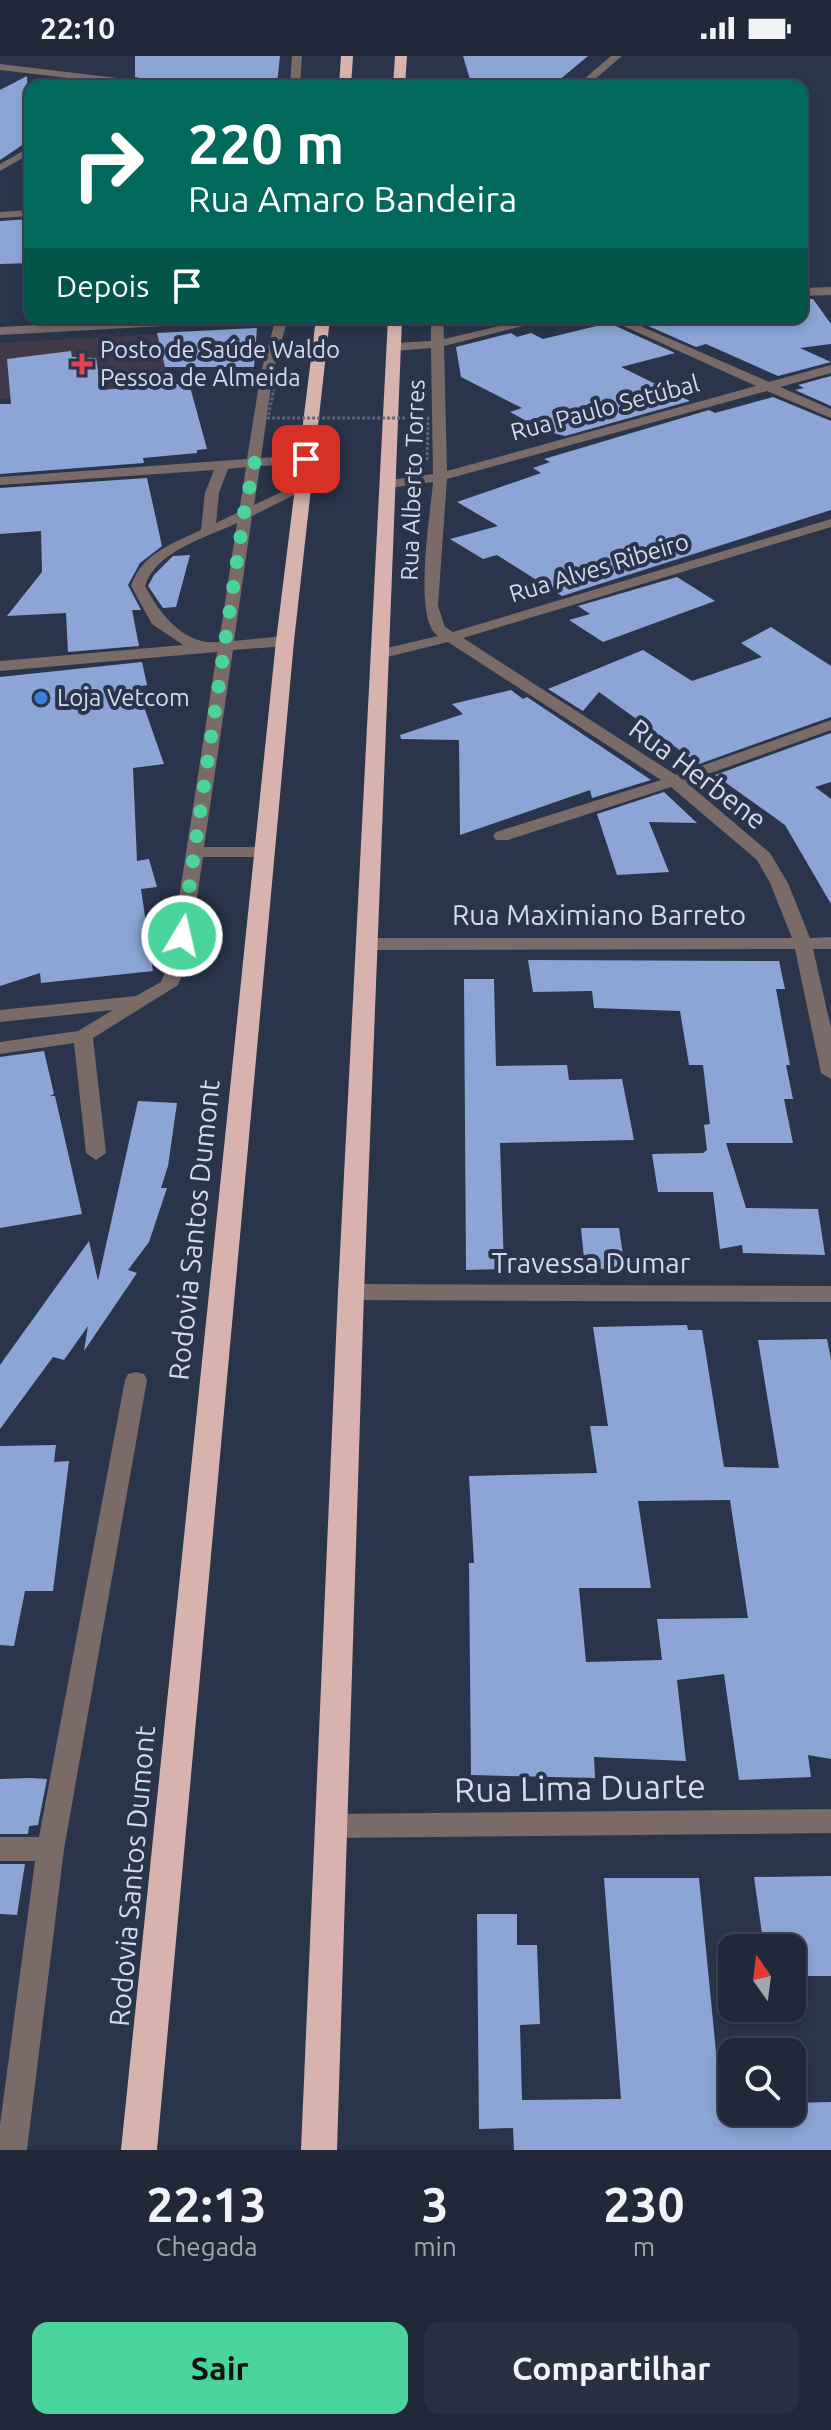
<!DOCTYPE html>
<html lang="pt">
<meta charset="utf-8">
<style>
body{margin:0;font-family:Ubuntu,sans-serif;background:#283041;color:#f1f3f6;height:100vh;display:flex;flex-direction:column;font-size:30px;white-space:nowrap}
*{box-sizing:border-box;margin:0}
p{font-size:26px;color:#a2a6ae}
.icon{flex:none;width:44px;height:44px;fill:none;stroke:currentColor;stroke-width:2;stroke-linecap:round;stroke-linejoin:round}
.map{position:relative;height:2094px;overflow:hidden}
.side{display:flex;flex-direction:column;background:#202839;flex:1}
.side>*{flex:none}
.top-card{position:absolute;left:24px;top:24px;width:784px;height:244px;border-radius:16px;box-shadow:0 4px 12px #0003,0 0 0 2px #3d4453;background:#00695c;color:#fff;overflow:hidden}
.needle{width:52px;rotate:346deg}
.buttons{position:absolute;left:718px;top:1878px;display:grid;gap:16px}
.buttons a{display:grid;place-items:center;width:88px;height:88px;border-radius:16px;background:#202839;box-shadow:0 4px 12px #0003,0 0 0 2px #3d4453;font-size:40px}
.pin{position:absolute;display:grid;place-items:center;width:68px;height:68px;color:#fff;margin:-34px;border-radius:16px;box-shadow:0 4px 12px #0006}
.me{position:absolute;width:88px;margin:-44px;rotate:9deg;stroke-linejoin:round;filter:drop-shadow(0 0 6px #0008)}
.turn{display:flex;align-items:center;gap:28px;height:168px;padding:0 32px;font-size:36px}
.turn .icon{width:104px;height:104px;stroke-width:2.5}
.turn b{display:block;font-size:56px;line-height:68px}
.then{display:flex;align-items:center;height:76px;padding:0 32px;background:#0003;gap:16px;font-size:30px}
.eta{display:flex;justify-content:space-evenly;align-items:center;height:136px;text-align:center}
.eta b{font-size:48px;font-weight:700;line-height:56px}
.primary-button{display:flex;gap:16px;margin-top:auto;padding:16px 32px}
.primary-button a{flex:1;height:92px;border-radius:16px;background:#4ad49c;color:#111;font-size:32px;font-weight:700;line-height:92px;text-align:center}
.primary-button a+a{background:#283041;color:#f1f3f6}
.status{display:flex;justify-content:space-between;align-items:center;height:56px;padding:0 40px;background:#202839;direction:ltr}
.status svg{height:22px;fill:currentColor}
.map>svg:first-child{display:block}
</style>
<div class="status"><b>22:10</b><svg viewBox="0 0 49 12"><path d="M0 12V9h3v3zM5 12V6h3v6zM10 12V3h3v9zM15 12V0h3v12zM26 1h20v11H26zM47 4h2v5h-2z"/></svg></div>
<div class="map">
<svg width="831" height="2094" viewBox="0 0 831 2094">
<rect width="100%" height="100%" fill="#2a354c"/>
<path fill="#41394a" d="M157,278L169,330L0,343V287Z"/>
<path fill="#8da5d6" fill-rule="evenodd" d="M135,0H280L277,28L261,30H211L212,27H164L135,21Z
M463,0H588L552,30H472Z
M27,20L30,84L0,104V34Z
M30,163V207L0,208V165Z
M802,243H813L831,268V288L800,292L831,306L778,320L706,288L696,291L630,262H802Z
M609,267L675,297L621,311L690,345L565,380L545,375L510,356L522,352L461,321L456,291L511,277L517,281L531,277L543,283Z
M257,272L254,311H165L157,277Z
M71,295L72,301L96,302L101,334L189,327L207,393L197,394V397L143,402L144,407L0,418V348H11L7,303Z
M831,320V350L795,334L804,332L798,329Z
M773,341L831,365V454L562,540L497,499L483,503L450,483L498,470L457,446L541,417L533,412L550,406L544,403L709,354L715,357Z
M147,422L162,490L140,507L128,529L141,554H132L139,590L68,596L66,557L7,560L42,516L41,475L0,478V432Z
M190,499L176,551L163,552L148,530L154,519L173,500Z
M677,521L715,545L603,586L569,564L590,558L578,550Z
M771,571L831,610V661L699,708L599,636L583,655L548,633L643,594L692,625L762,601L741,587Z
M142,606L147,629L137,631L164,708L133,712L137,805L149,803L157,831L141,833L153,915L41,927L40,917L0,930V621Z
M511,634L523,643L527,641L651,724L592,742L590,734L460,779L459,684L401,683L400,679L463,658L452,648Z
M831,677V726L815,731L831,743V848L785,769L715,719Z
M664,736L697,767L649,766L669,816L617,819L597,758Z
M528,904L779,905L785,933H776L790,1009H786L793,1043H784L793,1087H726L746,1152L818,1153L825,1199L743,1197L742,1189L720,1193L713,1136H658L652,1098L703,1097L707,1094L704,1069L710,1068L703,1009H689L680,955L594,952L592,935L533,936Z
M464,923H494L496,1010L567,1009L569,1024L622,1023L634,1084L500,1087L504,1213L466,1214Z
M44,995L54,1038L50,1040H55L82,1158L0,1172V1001Z
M138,1045L177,1047L168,1110L161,1132H167L149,1186L128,1214L137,1217L84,1295L88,1270L64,1304L53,1301L0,1373V1309L89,1185L98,1225Z
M581,1172H619L625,1213H585Z
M687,1269L688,1274H702L724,1411L779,1412L758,1284L827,1283L831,1303V1703L808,1699L811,1721L739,1724L724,1618L677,1624L686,1705L594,1701L595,1722L471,1719L469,1507H474L469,1420L597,1417L590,1370H608L593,1271ZM730,1444L748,1562L657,1563L662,1604L586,1606L579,1532H651L638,1445Z
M56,1389L54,1406L69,1405L53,1535H25L14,1590L0,1589V1390Z
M30,1722L47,1723L38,1769L29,1770L28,1778H0V1723Z
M0,1808H25L17,1859L0,1858Z
M831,1820V1920H792V1892H764L754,1821Z
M604,1822H699L721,2047H732V2056H792V2047L831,2046V2094H514L513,2072L479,2073L477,1858H517V1889H537L540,1968L520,1969L522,2044L621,2043Z"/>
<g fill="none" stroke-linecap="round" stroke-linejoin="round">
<path fill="#7a6b69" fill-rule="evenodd" d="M292,0H302L300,30H290Z
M611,0H622L587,30H576Z
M0,8L159,27L164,30H135L0,14Z
M30,91V98L0,115V108Z
M30,154V160L0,162V156Z
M831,231V239L802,240V232Z
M170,262H242L236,266L0,279V271Z
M276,262H288L273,316L261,402L306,399L313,403L306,407L260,410L254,449L298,428L310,431L252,460L234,585L285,580L293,585L285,590L233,594L204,791H264L273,796L264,801H203L187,907L178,929L93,982L106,1097L96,1104L86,1097L74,987L0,998V986L78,975L113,954L0,966V954L136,940L161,926L169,907L217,596L0,615V605L183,589L152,568L131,530C142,497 172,488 201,474L205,437L214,414L0,429V421L247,403L261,316ZM246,411L239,456L216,467L219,437L228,413ZM237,467L219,586C183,589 161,559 145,530C157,494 206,482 237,467Z
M431,262H443L444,283L533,262H554L444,290L447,415L756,330L606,262H622L769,326L831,309V317L780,331L831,353V362L767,335L447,423L438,550L445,571L453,576L831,463V471L463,582L676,719L831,664V674L686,726L770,797L788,827L810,882L831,881V893H813L831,972V1023L821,1017L795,893L368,894L359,888L368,882H792L770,827L757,804L671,731L508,784H496L493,780L496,776L661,724L448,586L379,603L371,598L374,595L438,580C412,563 431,456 433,426L389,432L382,428L389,424L433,418L431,292L395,295L389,291L395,287L431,285Z
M351,1228L831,1230V1246L351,1244L343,1241L340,1236L343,1231Z
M136,1316L144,1318L147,1324L64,1793L27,2094H0V2069L35,1805H0V1781H39L125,1324L128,1318Z
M831,1753V1777L330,1782L320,1778L316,1770L320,1762L330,1758Z"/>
<path fill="#d8b3ae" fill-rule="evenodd" d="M341,0H353L351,30H339Z
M395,0H407L405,30H393Z
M316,262H330L294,585L157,2094H121L276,585Z
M388,262H402L364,1236L337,2094H301L338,1236Z"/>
<path stroke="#5d677c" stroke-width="3" stroke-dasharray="3 2" stroke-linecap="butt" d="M277,317L268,362H428L427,405"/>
</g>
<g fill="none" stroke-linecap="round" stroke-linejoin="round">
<path stroke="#4ad49c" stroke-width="14" stroke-dasharray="0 25.2" d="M182,880L244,457L255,405L306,403"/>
</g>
<path fill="#e0444e" stroke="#2a354c" stroke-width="3" d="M78 296h8v8h8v8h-8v8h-8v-8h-8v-8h8z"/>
<circle fill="#3f7fe0" stroke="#2a354c" stroke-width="3" cx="41" cy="642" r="8"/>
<g text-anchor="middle" stroke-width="8" stroke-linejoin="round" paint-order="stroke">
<g font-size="24" fill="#d3dbea" stroke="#2a354c" text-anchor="start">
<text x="100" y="302">Posto de Saúde Waldo<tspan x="100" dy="28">Pessoa de Almeida</tspan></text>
<text x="57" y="650">Loja Vetcom</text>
</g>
<g font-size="24" fill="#d3dbea" stroke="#2a354c">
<text transform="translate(605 352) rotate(-15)" y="8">Rua Paulo Setúbal</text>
<text transform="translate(413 424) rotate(-88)" y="8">Rua Alberto Torres</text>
<text transform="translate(599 512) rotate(-17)" y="8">Rua Alves Ribeiro</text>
</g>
<g font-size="28" fill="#d3dbea" stroke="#2a354c">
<text transform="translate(698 718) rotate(37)" y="10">Rua Herbene</text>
<text x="599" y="869">Rua Maximiano Barreto</text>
<text transform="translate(194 1174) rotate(-84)" y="10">Rodovia Santos Dumont</text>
<text x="591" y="1217">Travessa Dumar</text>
<text transform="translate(132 1820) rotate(-85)" y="10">Rodovia Santos Dumont</text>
</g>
<g font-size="34" fill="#d3dbea" stroke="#2a354c">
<text transform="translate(580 1732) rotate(-1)" y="12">Rua Lima Duarte</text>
</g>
</g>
</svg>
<div class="buttons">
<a><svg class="needle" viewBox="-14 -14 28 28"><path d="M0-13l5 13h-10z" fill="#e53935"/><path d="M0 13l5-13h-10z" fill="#a2a6ae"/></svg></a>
<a><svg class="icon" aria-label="search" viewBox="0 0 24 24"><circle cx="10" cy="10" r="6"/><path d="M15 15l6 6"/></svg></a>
</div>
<div class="pin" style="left:306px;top:403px;background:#d93025"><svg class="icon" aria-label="arrive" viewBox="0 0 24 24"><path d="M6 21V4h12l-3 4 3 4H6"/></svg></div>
<svg class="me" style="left:182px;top:880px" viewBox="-20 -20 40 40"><circle r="17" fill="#4ad49c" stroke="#fff" stroke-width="3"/><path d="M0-11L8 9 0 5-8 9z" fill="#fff"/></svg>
<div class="top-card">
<div class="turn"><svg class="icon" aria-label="right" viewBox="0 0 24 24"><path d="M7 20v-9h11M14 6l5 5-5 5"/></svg><div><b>220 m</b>Rua Amaro Bandeira</div></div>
<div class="then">Depois<svg class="icon" aria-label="arrive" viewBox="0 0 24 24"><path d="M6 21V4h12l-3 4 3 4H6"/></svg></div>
</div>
</div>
<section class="side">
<div class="eta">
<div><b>22:13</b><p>Chegada</p></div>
<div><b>3</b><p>min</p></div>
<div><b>230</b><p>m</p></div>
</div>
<div class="primary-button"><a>Sair</a><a>Compartilhar</a></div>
</section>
